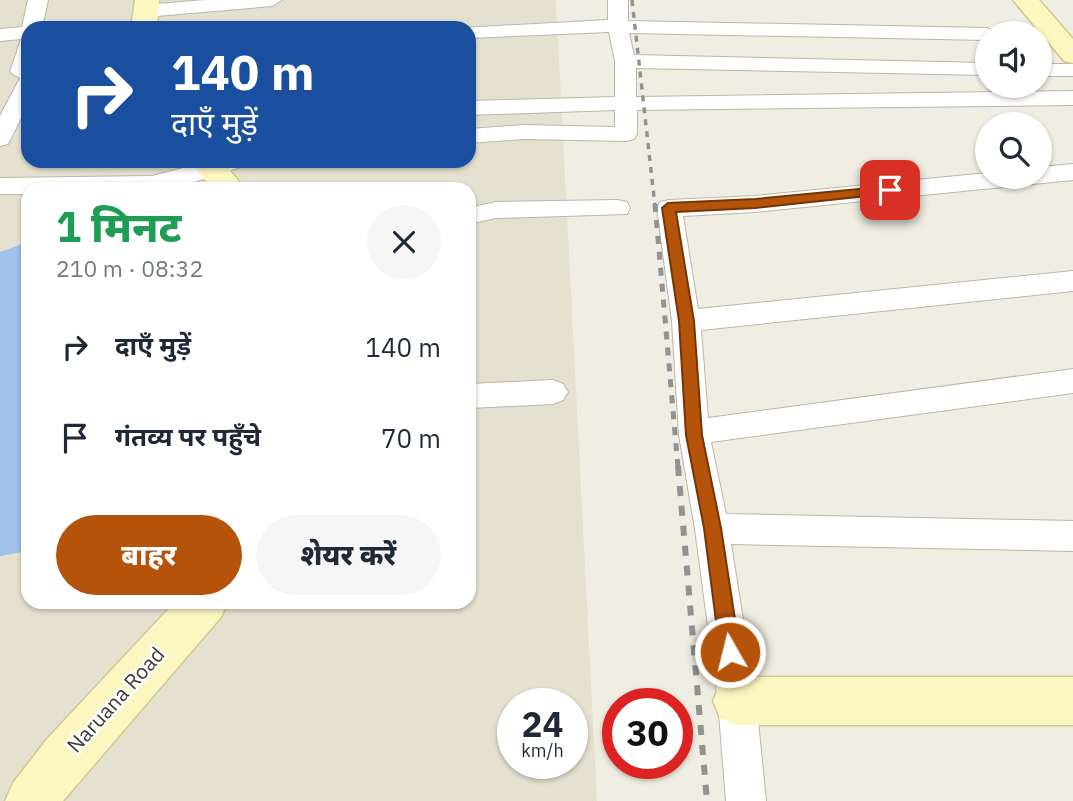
<!DOCTYPE html>
<html lang="hi">
<meta charset="utf-8">
<style>
body{margin:0;font-family:"IBM Plex Sans","Noto Sans Devanagari",sans-serif;background:#f6f6f7;color:#1f2937;height:100vh;display:flex;flex-direction:column;font-size:26px;white-space:nowrap}
*{box-sizing:border-box;margin:0}
p{font-size:23px;color:#747a83}
.icon{flex:none;width:38px;height:38px;fill:none;stroke:currentColor;stroke-width:2;stroke-linecap:round;stroke-linejoin:round}
.map{position:relative;flex:1;overflow:hidden}
.side{position:absolute;left:21px;top:182px;width:455px;height:427px;display:flex;flex-direction:column;background:#fff;border-radius:21px;box-shadow:0 2px 5px #0004}
.side>*{flex:none}
.guide{position:absolute;left:21px;top:21px;width:455px;height:147px;border-radius:21px;box-shadow:0 2px 5px #0004;background:#1a4fa0;color:#fff;overflow:hidden}
.tools{position:absolute;left:975px;top:21px;display:grid;gap:14px}
.tools a{display:grid;place-items:center;width:77px;height:77px;border-radius:50%;background:#fff;box-shadow:0 2px 5px #0004;font-size:35px}
.speed{position:absolute;left:497px;top:688px;display:flex;gap:14px;font-size:35px;font-weight:700;text-align:center}
.speed>*{display:grid;place-content:center;width:91px;height:91px;border-radius:50%;background:#fff;box-shadow:0 2px 5px #0004;line-height:1}
.speed small{font-size:18px;font-weight:400}
.speed .limit{border:10px solid #d22;background:#fff;color:#111}
.pin{position:absolute;display:grid;place-items:center;width:60px;height:60px;color:#fff;margin:-30px;border-radius:14px;box-shadow:0 4px 10px #0006}
.me{position:absolute;width:77px;margin:-38px;rotate:352deg;stroke-linejoin:round;filter:drop-shadow(0 0 5px #0008)}
.turn{display:flex;align-items:center;gap:24px;height:147px;padding:0 35px;font-size:32px}
.turn .icon{width:91px;height:91px;stroke-width:2.5}
.turn b{display:block;font-size:49px;line-height:60px}
.round{display:grid;place-items:center;flex:none;width:74px;height:74px;border-radius:37px;background:#f6f6f7}
.summary{display:flex;align-items:center;justify-content:space-between;height:119px;padding:0 35px}
h1{font-size:42px;font-weight:800;line-height:52px;color:#1e9e55}
.cta{display:flex;gap:14px;margin-top:auto;padding:14px 35px}
.cta a{flex:1;height:80px;border-radius:42px;background:#b45309;color:#fff;font-size:28px;font-weight:800;line-height:80px;text-align:center}
.cta a+a{background:#f6f6f7;color:#1f2937}
ul{padding:0;list-style:none}
li{display:flex;align-items:center;gap:21px;height:91px;padding:0 35px}
li div{flex:1}
li b{display:block;font-size:26px}
li em{font-style:normal}
.map>svg:first-child{display:block}
</style>
<div class="map">
<svg width="1073" height="801" viewBox="0 0 1073 801">
<rect width="100%" height="100%" fill="#f0eee2"/>
<path fill="#e4e1d1" fill-rule="evenodd" d="M0,0H556L597,801H0ZM28,28H469V161H28ZM28,189H469V602H28ZM513,704H572V763H513Z"/>
<path fill="#9fc1ec" d="M28,242V551L0,556V252Z"/>
<g fill="none" stroke-linecap="round" stroke-linejoin="round">
<g stroke="#bbb7a6" stroke-width="2">
<path id="street" d="M28,0H48L42,28H28V104L8,144L0,146V116L20,78L10,72L21,39L0,41V29L22,27Z
M205,0H282L272,6L145,17L135,11L145,5Z
M608,0H628V21L987,28L997,33H987V40L629,33L634,55L987,63V75L636,68V97L1073,91V105L637,110V134L634,139L626,141L524,139L469,143V129L524,125L615,127V110L469,115V101L615,97V61L609,32L469,38V28H462L608,20Z
M1040,64H1073V76H1040Z
M211,161H248L244,166L172,189H28V194H0V178L152,176Z
M1073,164V180L755,212L683,216L698,309L1073,271V291L701,330L708,418L1073,369V393L711,442L726,514L1073,521V551L731,544L756,701L766,801H726L718,701L695,529L679,435L672,321L657,208L660,202L669,200L755,196L987,173V177H1040V167Z
M618,200L627,202L630,208L627,214L496,218L469,224V208L496,202Z
M553,380L563,384L568,392L563,400L553,404L469,408V384Z"/>
</g>
<g stroke="#cfc893" stroke-width="3">
<path id="secondary" d="M135,0H159L157,28H131Z
M1013,0H1039L1073,39V63L1064,61Z
M190,161H222L245,189H212Z
M175,602H228L221,617L63,801H5L13,783L47,739Z
M737,677H1073V725H737L720,718L713,701L720,684Z"/>
</g>
<use href="#street" fill="#fff" fill-rule="evenodd"/>
<use href="#secondary" fill="#fcf7c1" fill-rule="evenodd"/>
<path stroke="#929292" stroke-width="3.5" stroke-dasharray="6 6" stroke-linecap="butt" d="M632,0L655,206"/>
<path stroke="#929292" stroke-width="5" stroke-dasharray="8 8" stroke-linecap="butt" d="M655,204L678,468"/>
<path stroke="#929292" stroke-width="6" stroke-dasharray="10 10" stroke-linecap="butt" d="M678,466L707,801"/>
</g>
<path fill="#b45309" stroke="#753606" stroke-width="2" d="M890,186L897,190L895,193L755,208L676,212L694,321L702,435L721,528L740,652L737,658L730,661L723,658L720,652L704,528L686,435L679,321L662,208L668,203L755,199Z"/>
<g text-anchor="middle" stroke-width="5" stroke-linejoin="round" paint-order="stroke">
<g font-size="21" fill="#423e33" stroke="#fff">
<text transform="translate(116 700) rotate(-48)" y="7">Naruana Road</text>
</g>
</g>
</svg>
<div class="tools">
<a><svg class="icon" aria-label="sound" viewBox="0 0 24 24"><path d="M4 9h4l5-4v14l-5-4H4zM17 9q2 3 0 6"/></svg></a>
<a><svg class="icon" aria-label="search" viewBox="0 0 24 24"><circle cx="10" cy="10" r="6"/><path d="M15 15l6 6"/></svg></a>
</div>
<div class="speed"><div>24<small>km/h</small></div><div class="limit">30</div></div>
<div class="pin" style="left:890px;top:190px;background:#d93025"><svg class="icon" aria-label="arrive" viewBox="0 0 24 24"><path d="M6 21V4h12l-3 4 3 4H6"/></svg></div>
<svg class="me" style="left:730px;top:652px" viewBox="-20 -20 40 40"><circle r="17" fill="#b45309" stroke="#fff" stroke-width="3"/><path d="M0-11L8 9 0 5-8 9z" fill="#fff"/></svg>
<div class="guide">
<div class="turn"><svg class="icon" aria-label="right" viewBox="0 0 24 24"><path d="M7 20v-9h11M14 6l5 5-5 5"/></svg><div><b>140 m</b>दाएँ मुड़ें</div></div>
</div>
<section class="side">
<div class="summary"><div><h1>1 मिनट</h1><p>210 m · 08:32</p></div><a class="round"><svg class="icon" aria-label="close" viewBox="0 0 24 24"><path d="M6 6l12 12M18 6L6 18"/></svg></a></div>
<ul>
<li><svg class="icon" aria-label="right" viewBox="0 0 24 24"><path d="M7 20v-9h11M14 6l5 5-5 5"/></svg><div><b>दाएँ मुड़ें</b></div><em>140 m</em></li>
<li><svg class="icon" aria-label="arrive" viewBox="0 0 24 24"><path d="M6 21V4h12l-3 4 3 4H6"/></svg><div><b>गंतव्य पर पहुँचे</b></div><em>70 m</em></li>
</ul>
<div class="cta"><a>बाहर</a><a>शेयर करें</a></div>
</section>
</div>
